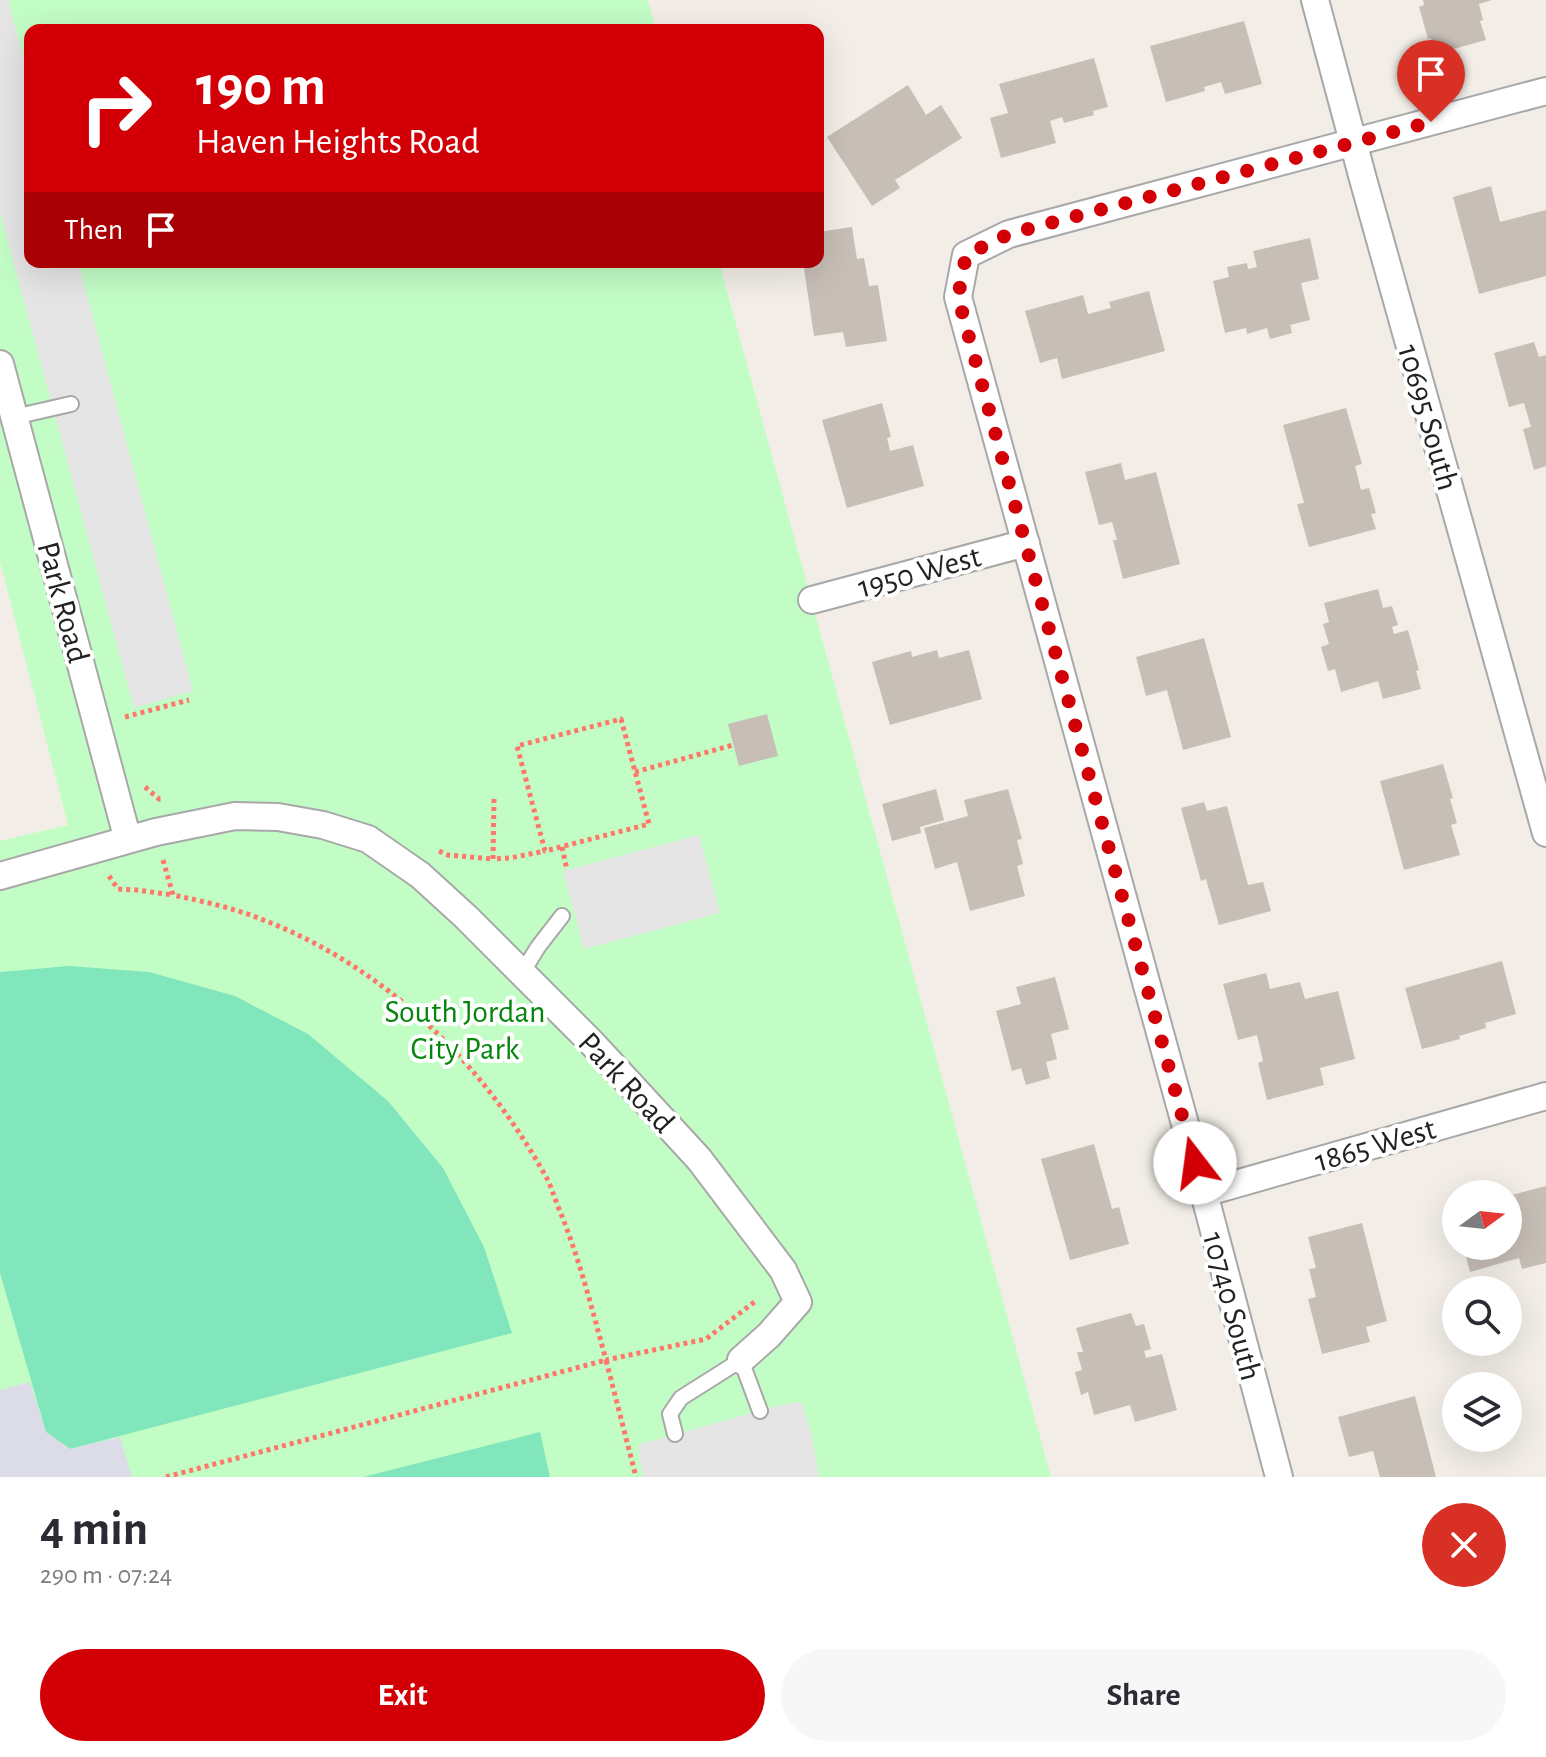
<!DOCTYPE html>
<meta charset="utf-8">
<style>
body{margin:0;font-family:"Alegreya Sans",sans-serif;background:#f7f7f7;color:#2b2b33;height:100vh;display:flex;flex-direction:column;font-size:30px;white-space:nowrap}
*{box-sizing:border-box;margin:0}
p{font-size:26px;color:#7c7c81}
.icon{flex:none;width:44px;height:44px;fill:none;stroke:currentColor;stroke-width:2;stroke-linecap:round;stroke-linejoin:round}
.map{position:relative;height:1477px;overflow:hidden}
.drawer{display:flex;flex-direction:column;background:#fff;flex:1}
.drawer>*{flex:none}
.hud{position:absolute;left:24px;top:24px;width:800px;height:244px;border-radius:16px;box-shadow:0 8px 32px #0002;background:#d20006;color:#fff;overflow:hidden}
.needle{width:52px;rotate:75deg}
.tools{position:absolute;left:1442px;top:1180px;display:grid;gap:16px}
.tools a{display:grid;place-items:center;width:80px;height:80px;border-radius:50%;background:#fff;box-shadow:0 8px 32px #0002;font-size:40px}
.pin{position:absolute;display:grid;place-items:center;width:68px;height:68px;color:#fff;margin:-82px -34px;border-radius:50% 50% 50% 0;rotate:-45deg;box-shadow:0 0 8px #0007}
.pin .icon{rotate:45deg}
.me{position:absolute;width:88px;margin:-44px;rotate:345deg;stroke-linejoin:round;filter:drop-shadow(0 0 6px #0008)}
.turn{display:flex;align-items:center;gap:28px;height:168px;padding:0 40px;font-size:36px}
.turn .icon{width:104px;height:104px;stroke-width:2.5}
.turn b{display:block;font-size:56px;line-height:68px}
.then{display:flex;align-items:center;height:76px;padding:0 40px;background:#0003;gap:16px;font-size:30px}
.round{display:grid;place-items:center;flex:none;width:84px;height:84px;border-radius:42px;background:#f7f7f7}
.headline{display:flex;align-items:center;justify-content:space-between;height:136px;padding:0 40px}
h1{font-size:48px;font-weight:700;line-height:60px}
.cta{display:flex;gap:16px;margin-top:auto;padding:16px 40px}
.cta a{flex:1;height:92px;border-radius:48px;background:#d20006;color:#fff;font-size:32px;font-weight:700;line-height:92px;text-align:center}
.cta a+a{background:#f7f7f7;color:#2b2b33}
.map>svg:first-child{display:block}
</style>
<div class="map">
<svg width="1546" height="1477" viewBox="0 0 1546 1477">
<rect width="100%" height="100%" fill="#f2eee7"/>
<path fill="#c3fdc6" d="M0,0H648L656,30H30V262H719L1051,1477H0V841L68,825L0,562Z"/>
<path fill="#81e6bc" d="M69,966L149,972L235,996L308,1034L388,1101L443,1168L484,1247L512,1333L70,1449L46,1432L0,1273V972Z
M540,1432L550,1477H363Z"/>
<path fill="#e5e5e5" d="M0,0H8L30,83V262H78L193,691L134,708L0,212Z
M699,835L720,913L584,949L563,871Z
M801,1402L811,1432L819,1477H643L638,1445L776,1406Z"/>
<path fill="#dbdce8" d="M30,1382L46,1432L70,1449L120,1437L132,1477H0V1390Z"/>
<path fill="#c7beb6" d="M1423,0H1492L1479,4L1483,20L1480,21L1486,40L1435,54L1431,38L1428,39L1419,7L1424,5Z
M1244,21L1262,84L1225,94L1221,82L1204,87L1205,91L1166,102L1150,46Z
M1094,58L1108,107L1093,111L1094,115L1064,123L1062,117L1050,121L1056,143L1001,158L990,118L1008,113L999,84Z
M908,85L926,115L941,105L962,138L895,180L900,188L872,206L827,137Z
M1491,186L1500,222L1546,210V276L1479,294L1453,197Z
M852,227L857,259L864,258L869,286L878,285L887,341L846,347L843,332L814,336L803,262H818V232Z
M1310,238L1319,279L1301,283L1310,320L1290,325L1292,333L1270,339L1267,328L1247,334L1246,328L1225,333L1213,281L1229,277L1227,267L1247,263L1248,269L1257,267L1253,251Z
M1149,291L1165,351L1062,379L1057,358L1040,363L1025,311L1083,295L1088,314L1111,308L1109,302Z
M1534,342L1539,357L1546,355V466L1534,470L1523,429L1531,427L1524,403L1509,407L1494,353Z
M882,403L891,437L887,438L890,451L913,445L924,486L847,508L822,420Z
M1346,408L1362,464L1355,466L1361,490L1369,488L1376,513L1371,514L1376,529L1309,547L1297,504L1304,503L1283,425Z
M1121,463L1125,480L1156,472L1180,564L1123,579L1113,540H1117L1112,522L1099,525L1085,472Z
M1378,589L1383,608L1392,606L1398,625L1392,627L1394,634L1408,630L1419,670L1416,671L1421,689L1383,699L1378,681L1341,692L1335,669L1328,671L1321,647L1329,644L1323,624L1329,622L1324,603Z
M1204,638L1231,737L1183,750L1167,690L1146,696L1136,657Z
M937,650L939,658L969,650L982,699L890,725L872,662L911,651L912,657Z
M767,714L778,756L739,766L728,724Z
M1443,764L1453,798L1450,799L1457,823L1451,825L1460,855L1404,870L1380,781Z
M936,789L944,820L920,827L921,833L892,841L882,804Z
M1008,789L1022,839L1017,840L1023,864L1017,866L1025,896L970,911L957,862L935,869L924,828L968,816L964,800Z
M1204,802L1207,811L1227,806L1248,885L1263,882L1271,911L1219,925L1206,879L1201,881L1181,808Z
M1502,961L1516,1014L1485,1023L1486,1028L1459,1036L1460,1039L1422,1049L1405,988Z
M1266,973L1270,989L1300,982L1305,999L1338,991L1355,1059L1320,1068L1324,1085L1267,1100L1258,1063L1263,1061L1257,1035L1238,1040L1223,984Z
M1055,977L1069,1029L1051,1034L1057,1059L1046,1062L1050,1078L1026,1085L1021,1068L1012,1071L996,1011L1021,1004L1016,987Z
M1094,1144L1112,1209L1119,1207L1129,1244L1070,1260L1041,1159Z
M1546,1186V1263L1522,1269L1519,1258L1470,1272L1463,1246H1508V1196Z
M1362,1223L1387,1321L1366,1327L1370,1342L1322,1354L1308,1299L1316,1297L1309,1269L1316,1268L1308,1237Z
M1131,1313L1136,1326L1144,1324L1151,1349L1144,1351L1146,1358L1162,1354L1177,1410L1135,1422L1130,1405L1094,1415L1088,1392L1081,1395L1075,1372L1082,1370L1077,1352H1083L1076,1328Z
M1415,1396L1436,1477H1380L1373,1451L1349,1457L1338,1417Z"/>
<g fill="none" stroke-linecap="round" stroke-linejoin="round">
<g stroke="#a8a8a8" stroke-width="18">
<path id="lane" d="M14,417L71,404
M522,973L538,947L562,916
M675,1434L670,1414L681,1398L741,1360L760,1411"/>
</g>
<g stroke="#a8a8a8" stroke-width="30">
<path id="street" d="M1315,0L1363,179L1546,833
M0,364L128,840
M812,600L1026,543
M0,876L156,832L235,816L278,817L323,825L368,839L420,875L466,917L592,1043L699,1159L783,1270L798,1302L769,1335L741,1360
M1204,1193L1546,1096
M1279,1477L1204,1193L958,297L966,255L1009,234L1546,91"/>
</g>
<path stroke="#ff776b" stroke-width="5" stroke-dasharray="4 4" stroke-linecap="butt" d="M125,717L189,700
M621,719L649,824L545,851L517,746Z
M635,772L733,745
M145,787L159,799H163
M494,799L493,859L510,858L545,851
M562,847L567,870
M439,851L448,855L493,859
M163,860L173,895C202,901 233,908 261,919C384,966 481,1061 545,1175C551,1185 554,1197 559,1209C579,1257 592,1309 606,1360L706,1339L757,1300
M109,876L118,889L137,890L173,895
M166,1477L606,1360L636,1477"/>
<use href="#lane" stroke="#fff" stroke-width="14"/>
<use href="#street" stroke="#fff" stroke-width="26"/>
</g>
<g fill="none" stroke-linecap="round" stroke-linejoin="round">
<path stroke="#d20006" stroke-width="14" stroke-dasharray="0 25.2" d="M1195,1163L958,297L966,255L1009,234L1431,122"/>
</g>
<g text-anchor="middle" stroke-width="8" stroke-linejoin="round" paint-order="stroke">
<g font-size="32" fill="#212121" stroke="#fff">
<text transform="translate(1429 417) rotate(74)" y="11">10695 South</text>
<text transform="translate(919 571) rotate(-15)" y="11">1950 West</text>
<text transform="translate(64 602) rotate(75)" y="11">Park Road</text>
<text transform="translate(627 1082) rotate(47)" y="11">Park Road</text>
<text transform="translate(1375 1144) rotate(-16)" y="11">1865 West</text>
<text transform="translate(1233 1306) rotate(75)" y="11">10740 South</text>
</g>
<g font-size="32" fill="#05850b" stroke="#fff">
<text x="465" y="1022">South Jordan<tspan x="465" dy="37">City Park</tspan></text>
</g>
</g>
</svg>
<div class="tools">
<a><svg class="needle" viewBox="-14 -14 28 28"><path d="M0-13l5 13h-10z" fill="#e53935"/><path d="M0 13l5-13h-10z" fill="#7c7c81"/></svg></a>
<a><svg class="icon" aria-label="search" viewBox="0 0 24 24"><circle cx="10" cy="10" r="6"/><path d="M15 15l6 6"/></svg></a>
<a><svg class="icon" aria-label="layers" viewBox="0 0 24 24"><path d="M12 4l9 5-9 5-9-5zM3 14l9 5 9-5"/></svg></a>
</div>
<div class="pin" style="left:1431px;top:122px;background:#d93025"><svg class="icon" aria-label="arrive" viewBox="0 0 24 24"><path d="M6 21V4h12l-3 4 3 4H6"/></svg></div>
<svg class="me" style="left:1195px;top:1163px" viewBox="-20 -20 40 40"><circle r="19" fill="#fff"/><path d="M0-13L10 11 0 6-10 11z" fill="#d20006"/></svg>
<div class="hud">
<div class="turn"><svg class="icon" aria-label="right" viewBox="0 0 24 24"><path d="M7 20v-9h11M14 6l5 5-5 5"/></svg><div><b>190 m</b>Haven Heights Road</div></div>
<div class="then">Then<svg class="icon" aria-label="arrive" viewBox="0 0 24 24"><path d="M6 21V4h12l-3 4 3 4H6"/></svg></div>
</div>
</div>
<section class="drawer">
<div class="headline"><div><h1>4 min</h1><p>290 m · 07:24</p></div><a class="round" style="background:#d93025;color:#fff"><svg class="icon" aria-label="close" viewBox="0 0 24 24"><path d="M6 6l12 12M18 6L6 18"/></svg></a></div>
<div class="cta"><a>Exit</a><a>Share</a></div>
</section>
